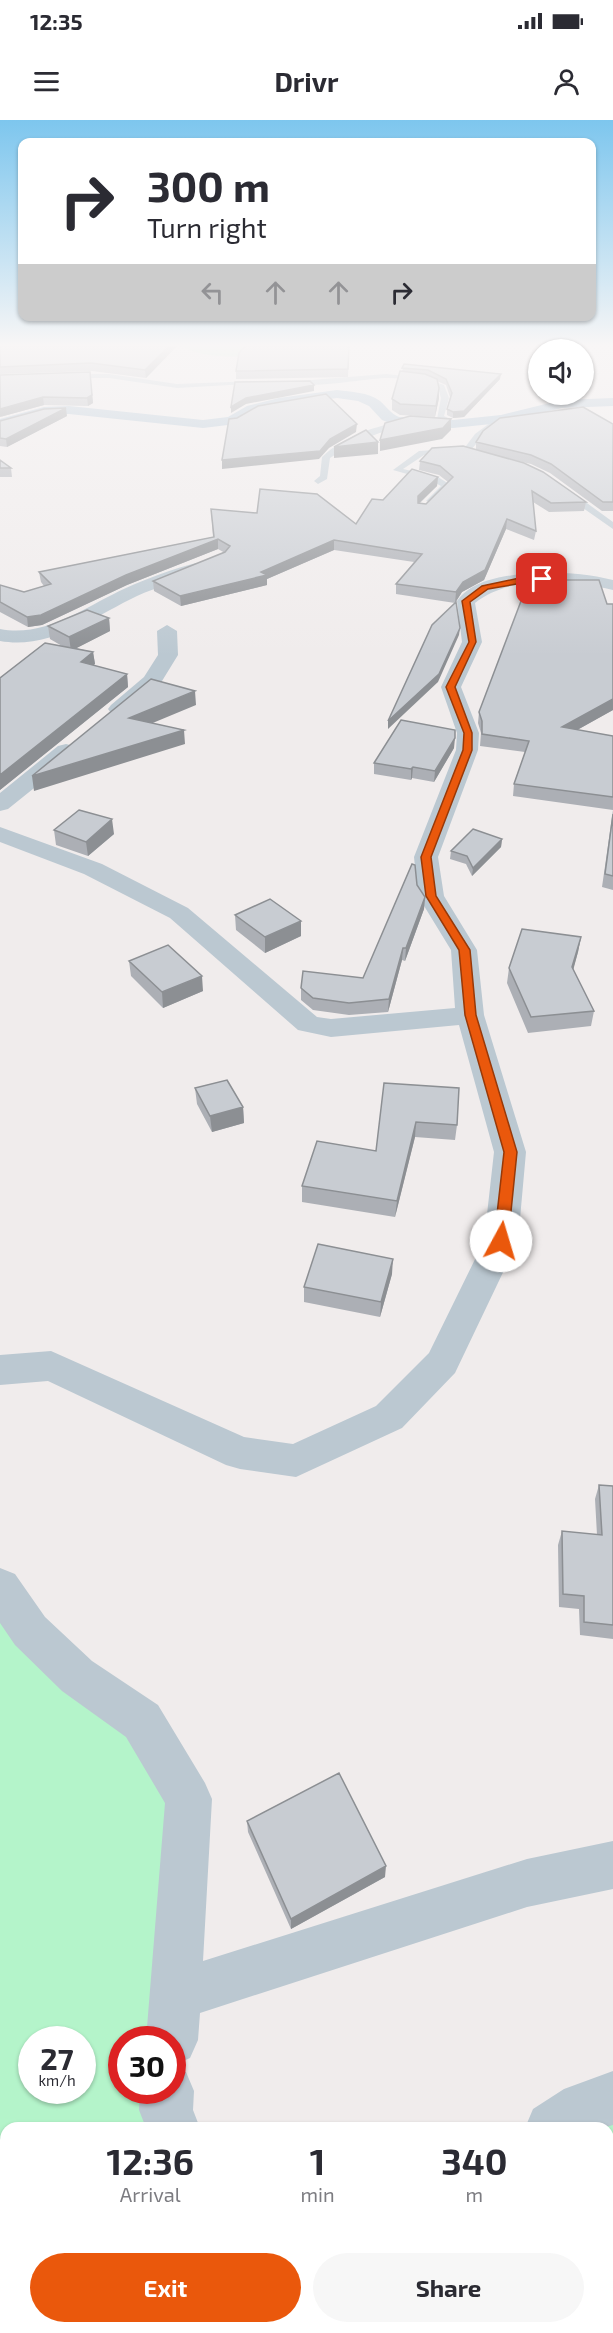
<!DOCTYPE html>
<style>
body{margin:0;font-family:"Exo 2",sans-serif;background:#f7f7f7;color:#2b2b33;height:100vh;display:flex;flex-direction:column;font-size:22px;white-space:nowrap}
*{box-sizing:border-box;margin:0}
p{font-size:20px;color:#7c7c81}
.icon{flex:none;width:33px;height:33px;fill:none;stroke:currentColor;stroke-width:2;stroke-linecap:round;stroke-linejoin:round}
.map{position:relative;flex:1;overflow:hidden}
.side{position:absolute;left:0px;top:2002px;width:614px;height:212px;display:flex;flex-direction:column;background:#fff;border-radius:18px 18px 0 0;box-shadow:0 2px 4px #0004}
.side>*{flex:none}
.hud{position:absolute;left:18px;top:18px;width:578px;height:183px;border-radius:12px;box-shadow:0 2px 4px #0004;background:#fff;color:#2b2b33;overflow:hidden}
.controls{position:absolute;left:528px;top:219px;display:grid;gap:12px}
.controls a{display:grid;place-items:center;width:66px;height:66px;border-radius:50%;background:#fff;box-shadow:0 2px 4px #0004;font-size:30px}
.speed{position:absolute;left:18px;top:1906px;display:flex;gap:12px;font-size:30px;font-weight:700;text-align:center}
.speed>*{display:grid;place-content:center;width:78px;height:78px;border-radius:50%;background:#fff;box-shadow:0 2px 4px #0004;line-height:1}
.speed small{font-size:15px;font-weight:400}
.speed .limit{border:9px solid #d22;background:#fff;color:#111}
.pin{position:absolute;display:grid;place-items:center;width:51px;height:51px;color:#fff;margin:-26px;border-radius:12px;box-shadow:0 3px 9px #0006}
.me{position:absolute;width:66px;margin:-33px;rotate:6deg;stroke-linejoin:round;filter:drop-shadow(0 0 4px #0008)}
.turn{display:flex;align-items:center;gap:21px;height:126px;padding:0 30px;font-size:27px}
.turn .icon{width:78px;height:78px;stroke-width:2.5}
.turn b{display:block;font-size:42px;line-height:51px}
.lanes{display:flex;align-items:center;height:57px;padding:0 30px;background:#0003;justify-content:center;gap:30px;direction:ltr}
.lanes .off{opacity:.35}
.eta{display:flex;justify-content:space-evenly;align-items:center;height:102px;text-align:center}
.eta b{font-size:36px;font-weight:700;line-height:42px}
.cta{display:flex;gap:12px;margin-top:auto;padding:12px 30px}
.cta a{flex:1;height:69px;border-radius:36px;background:#ea580c;color:#fff;font-size:24px;font-weight:700;line-height:69px;text-align:center}
.cta a+a{background:#f7f7f7;color:#2b2b33}
.status{display:flex;justify-content:space-between;align-items:center;height:42px;padding:0 30px;background:#fff;direction:ltr}
.status svg{height:16px;fill:currentColor}
header{display:flex;justify-content:space-between;align-items:center;height:78px;padding:0 30px;background:#fff;font-size:27px;font-weight:700}
.map>svg:first-child{display:block}
</style>
<div class="status"><b>12:35</b><svg viewBox="0 0 49 12"><path d="M0 12V9h3v3zM5 12V6h3v6zM10 12V3h3v9zM15 12V0h3v12zM26 1h20v11H26zM47 4h2v5h-2z"/></svg></div>
<header><svg class="icon" aria-label="menu" viewBox="0 0 24 24"><path d="M4 6h16M4 12h16M4 18h16"/></svg>Drivr<svg class="icon" aria-label="person" viewBox="0 0 24 24"><circle cx="12" cy="8" r="4"/><path d="M4 21q1-7 8-7t8 7"/></svg></header>
<div class="map">
<svg width="613" height="2213" viewBox="0 0 613 2213">
<rect width="100%" height="100%" fill="#f0ecec"/>
<path fill="#b4f4ca" fill-rule="evenodd" d="M181,226H332C291,231 217,247 181,226Z
M0,1467L189,1679L172,1920H122V1971H167L166,1990L173,2008H6V2208H608V2008H552L583,1988L613,1978V2213H0ZM32,1920H82V1971H32Z"/>
<g fill="none" stroke-linecap="round" stroke-linejoin="round">
<path fill="#bbc8d1" fill-rule="evenodd" d="M63,254H109L177,264L259,261L263,263L177,268L109,258H66Z
M386,254L424,258L444,265L449,278L444,296L456,302V306L437,299L441,278L438,268C421,262 406,258 388,258C366,258 302,271 286,262Z
M498,297L505,299L481,318L471,330L487,335V339L464,335L463,330L475,314Z
M407,301L410,305C380,311 355,321 330,338L327,359L318,364L314,361L320,356L322,337C344,316 377,305 407,301Z
M450,329L453,333L424,335L403,349L438,357L449,364V368L433,383L426,381L441,366L432,361L393,350L419,331Z
M563,370H569L613,402V409L563,374Z"/>
<path fill="#bbc8d1" fill-rule="evenodd" d="M196,443L202,444L205,448L202,452C181,462 158,466 137,476C95,496 50,530 0,521V509C46,518 86,486 126,468C146,459 175,448 196,443Z
M530,453C558,452 586,453 613,460V470C570,460 512,454 475,483L482,522L461,567L479,613L478,630L438,737L444,776L477,830L484,895L526,1032L518,1121L455,1253L402,1308L296,1357L240,1349L226,1345L48,1261L0,1265V1235L51,1231L244,1317L293,1324L376,1286L429,1233L484,1121L494,1032L459,905L331,917L298,910L170,798L84,754L0,722V707L102,744L188,788L317,897L331,899L455,888L451,830L418,776L414,737L456,630L457,613L441,567L462,522L457,481C473,459 505,456 530,453Z
M167,505L177,511L178,535L162,561L125,593H111L108,589L111,585L144,557L158,535L157,511Z
M66,624L74,626L77,631L74,636L8,689L0,691V673L58,626Z
M0,1448L15,1454L45,1497L92,1541L158,1585L205,1663L212,1679L203,1841L527,1739L613,1721V1769L527,1787L200,1893L198,1920L190,1938L172,1946V1920H146L165,1683L126,1617L62,1571L15,1525L0,1503Z
M172,1947L186,1952L194,1971L193,1990L200,2008H146L139,1990L140,1971H172Z
M613,1951V2005L602,2008H525L533,1989L564,1969Z"/>
<path fill="#a8bed0" fill-rule="evenodd" d="M337,270C351,272 368,272 380,281C387,287 390,293 399,297L453,300L501,295L562,280L613,278V286L562,288L501,303L453,308L392,304L382,300L369,286L358,281L337,278L279,286L257,292L236,304L203,308L69,294L45,295L0,307V299L44,287L69,286L203,300L228,297L247,286L279,278Z"/>
</g>
<path fill="#acafb5" d="M0,226H177L146,258L92,251L0,254Z
M349,226L348,257L236,259V251Z
M404,244L500,259L464,297L453,298L447,295V289L450,277L446,265L437,261L439,278L435,297L400,295L392,290V279L402,252Z
M90,252L93,283L88,286L44,285L0,297Z
M67,296L7,327L0,326V301Z
M613,304V391H602L550,353L531,344L501,337L586,382L584,391L549,392L533,382L536,411L534,420L506,409L484,460L462,472L455,483L396,474V464L414,442L334,430L267,459V465L181,486L154,471L153,461L225,433L218,429L127,465L42,505L28,507L0,492V465L24,472L44,466L41,462L39,452L213,417L211,389L356,404L383,380L438,357L437,366L420,383L426,384L448,362L439,355L419,350L420,341L476,330V322Z
M0,340L11,348L12,357H0Z
M607,484H613V590L577,610L613,616V690L513,676L514,664L525,632L480,626L481,613L478,603L479,592Z
M87,490L109,498L110,511L76,528L93,532L95,544L93,545L127,554L128,567L0,670V558L45,523L62,526L50,519L48,506Z
M454,628L434,662L412,658L411,660L374,654V643Z
M613,690V770L602,767Z
M54,710L114,714L88,736L56,725Z
M502,719L501,727L472,756L466,744L450,739L451,731Z
M417,765L425,777L424,789L405,841L402,840L388,892L349,895L313,890L301,880V868L363,858Z
M235,795L301,816L265,833L236,810Z
M581,817L578,832L573,849L594,891L591,906L528,913L507,863L509,848Z
M129,841L203,871L163,888L131,856Z
M384,963L457,1005L455,1020L415,1017L395,1097L302,1082V1066L376,1031Z
M195,968L243,987L244,1003L212,1012L197,984Z
M392,1154L380,1197L304,1182V1167Z
M599,1365L613,1366V1519L580,1515L579,1489L559,1487L558,1425L562,1411L597,1415L595,1379Z
M247,1701L385,1757L291,1809L248,1712Z"/>
<path fill="#8c8f93" d="M169,226H177L146,258L145,250Z
M90,252L93,283L88,286L87,278Z
M501,254L500,259L464,297L453,298V292Z
M314,265V271L246,284L231,293V287L246,278Z
M439,268V278L435,297L436,286Z
M43,277L44,285L0,297V289Z
M66,288L67,296L7,327L6,319Z
M451,299V310L442,319L380,331V320Z
M357,304L356,312L329,328L319,339L222,349V340L330,319Z
M378,322V334L334,338V327Z
M438,357L437,366L417,385L418,376Z
M507,399L506,409L484,460L462,472L455,483L456,472Z
M218,419V429L127,465L42,505L28,507L27,497L126,455Z
M334,420V430L267,459V465L181,486L180,476L261,452Z
M109,498L110,511L71,531L69,517Z
M460,508L459,515L438,562L388,609V601Z
M93,532L95,544L82,554L81,542Z
M127,554L128,567L0,670V655Z
M195,571L196,585L131,612L129,598Z
M613,579V590L561,619L562,607Z
M184,610L185,624L34,671L32,656Z
M455,618L454,628L434,662L435,651Z
M413,647L412,658L411,660V649Z
M112,699L114,714L88,736L86,722Z
M502,719L501,727L472,756L473,748Z
M425,777L424,789L405,841L406,828Z
M301,801V816L265,833V817Z
M581,817L578,832L570,862L572,847Z
M403,828L402,840L388,892L389,879Z
M202,856L203,871L163,888L162,872Z
M243,987L244,1003L212,1012L210,996Z
M416,1002L415,1017L395,1097L397,1081Z
M393,1139L392,1154L380,1197L381,1182Z
M386,1746L385,1757L291,1809V1799Z"/>
<path fill="#c8ccd2" stroke="#8c8f93" stroke-width="1.5" d="M0,226H169L145,250L91,243L0,247Z
M245,226H349L348,249L236,251L239,233Z
M404,244L501,254L464,291L453,292L447,289L452,273L446,259L428,250L402,248Z
M400,251L425,254L437,259L439,268L436,286L400,284L392,279Z
M90,252L92,275L87,278L43,277L0,289V255Z
M310,261L314,265L246,278L231,287L235,262Z
M326,274L357,304L330,319L320,331L222,340L229,299L237,298L258,286Z
M583,287L613,304V382H603L551,344L531,335L476,322L483,311L500,298Z
M66,288L6,319L0,318V301L44,289Z
M410,296L451,299L443,308L380,320L385,303Z
M366,310L378,322L334,327Z
M463,326L524,343L543,352L586,382L551,383L532,371L536,411L507,399L485,450L463,462L456,472L396,464L422,434L334,420L261,452L267,455L180,476L153,461L225,432L230,426L218,419L126,455L41,495L27,497L0,482V465L24,472L51,464L39,452L214,417L211,389L257,393L260,369L317,374L356,404L372,379L383,380L412,349L438,357L418,376V383L426,384L453,357L440,346L420,341L432,328Z
M0,340L11,348H0Z
M529,460H599L607,484H613V579L562,607L613,616V677L514,664L529,621L482,614V601L479,592Z
M456,482L460,508L439,554L388,601L432,505Z
M87,490L109,498L69,517L48,506Z
M45,523L93,532L81,542L127,554L0,655V558Z
M151,559L195,571L129,598L184,610L32,656Z
M401,600L455,610V618L435,651L413,647L411,649L374,643Z
M79,690L112,699L86,722L54,710Z
M613,694V756L605,754Z
M473,709L502,719L473,748L467,736L451,731Z
M412,744L415,745L417,765L425,777L406,828H403L389,879L349,883L313,878L301,868L303,851L363,858Z
M270,779L301,801L265,817L235,795Z
M522,809L581,817L572,847L594,891L531,897L509,848Z
M168,825L202,856L162,872L129,841Z
M227,960L243,987L210,996L195,968Z
M384,963L459,968L457,1005L416,1002L397,1081L302,1066L317,1021L376,1031Z
M318,1124L393,1139L381,1182L304,1167Z
M599,1365L613,1366V1505L584,1502V1476L563,1474L562,1411L602,1415Z
M339,1653L386,1746L291,1799L247,1701Z"/>
<linearGradient id="sky" x2="0" y2="1"><stop stop-color="#7dc6ee"/><stop offset="0.42" stop-color="#f8f6f6"/><stop offset="1" stop-color="#f8f6f6" stop-opacity="0"/></linearGradient>
<rect width="613" height="536" fill="url(#sky)"/>
<path fill="#ea580c" stroke="#983908" stroke-width="1.5" d="M524,457L545,459L488,469L470,482L476,522L455,567L472,613V630L431,737L436,776L470,830L476,895L517,1032L508,1121L501,1126L494,1121L504,1032L465,895L459,830L426,776L421,737L463,630L464,613L446,567L469,522L462,481L482,466Z"/>
</svg>
<div class="controls">
<a><svg class="icon" aria-label="sound" viewBox="0 0 24 24"><path d="M4 9h4l5-4v14l-5-4H4zM17 9q2 3 0 6"/></svg></a>
</div>
<div class="speed"><div>27<small>km/h</small></div><div class="limit">30</div></div>
<div class="pin" style="left:542px;top:459px;background:#d93025"><svg class="icon" aria-label="arrive" viewBox="0 0 24 24"><path d="M6 21V4h12l-3 4 3 4H6"/></svg></div>
<svg class="me" style="left:501px;top:1121px" viewBox="-20 -20 40 40"><circle r="19" fill="#fff"/><path d="M0-13L10 11 0 6-10 11z" fill="#ea580c"/></svg>
<div class="hud">
<div class="turn"><svg class="icon" aria-label="right" viewBox="0 0 24 24"><path d="M7 20v-9h11M14 6l5 5-5 5"/></svg><div><b>300 m</b>Turn right</div></div>
<div class="lanes"><svg class="icon off" aria-label="left" viewBox="0 0 24 24"><path d="M17 20v-9H6M10 6l-5 5 5 5"/></svg><svg class="icon off" aria-label="ahead" viewBox="0 0 24 24"><path d="M12 20V5M6 11l6-6 6 6"/></svg><svg class="icon off" aria-label="ahead" viewBox="0 0 24 24"><path d="M12 20V5M6 11l6-6 6 6"/></svg><svg class="icon" aria-label="right" viewBox="0 0 24 24"><path d="M7 20v-9h11M14 6l5 5-5 5"/></svg></div>
</div>
<section class="side">
<div class="eta">
<div><b>12:36</b><p>Arrival</p></div>
<div><b>1</b><p>min</p></div>
<div><b>340</b><p>m</p></div>
</div>
<div class="cta"><a>Exit</a><a>Share</a></div>
</section>
</div>
